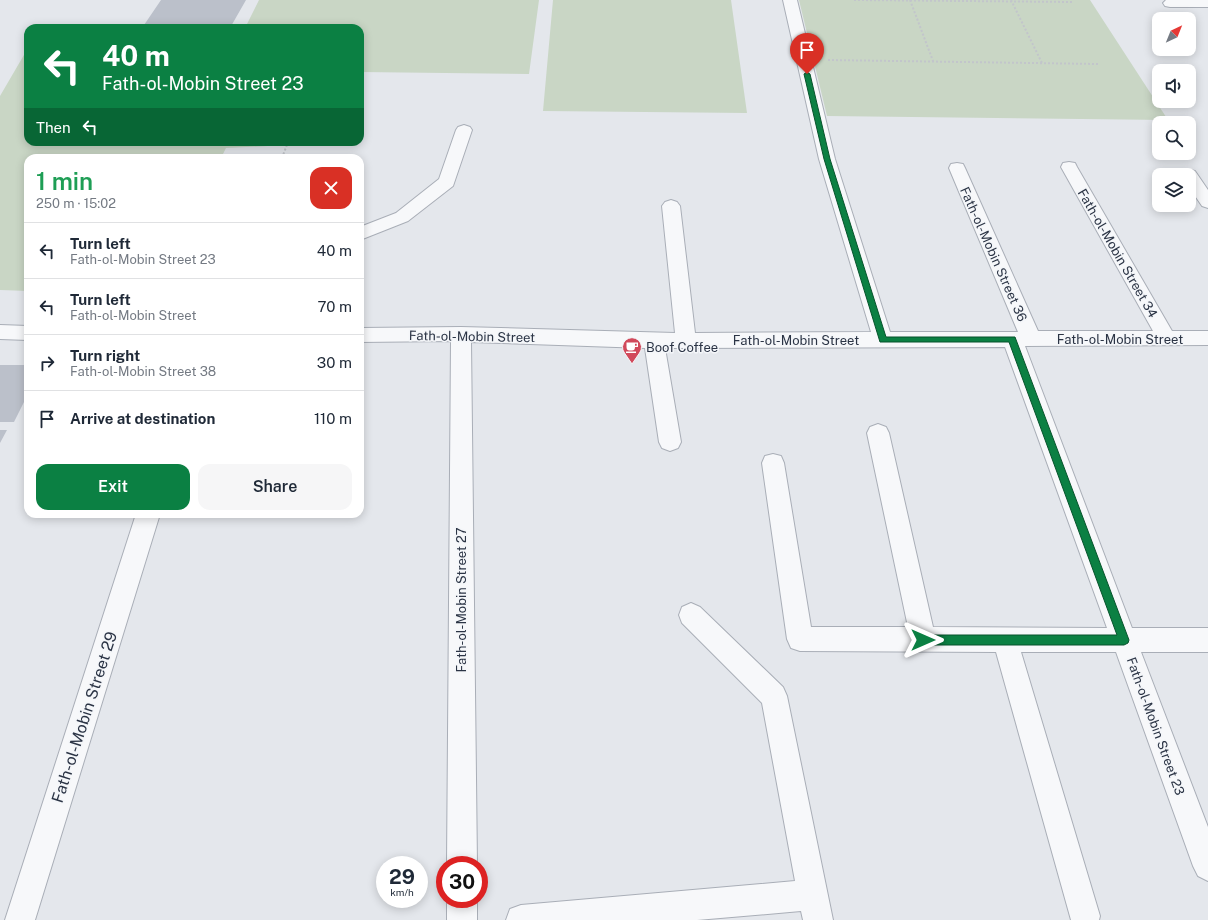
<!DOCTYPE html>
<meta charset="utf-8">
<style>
body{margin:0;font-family:"Public Sans",sans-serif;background:#f6f6f7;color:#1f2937;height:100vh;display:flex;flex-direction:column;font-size:15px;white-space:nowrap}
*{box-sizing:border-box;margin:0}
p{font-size:13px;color:#747a83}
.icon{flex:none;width:22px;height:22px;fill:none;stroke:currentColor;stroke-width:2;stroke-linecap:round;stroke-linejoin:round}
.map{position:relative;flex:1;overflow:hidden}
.drawer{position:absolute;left:24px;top:154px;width:340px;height:364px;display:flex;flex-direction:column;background:#fff;border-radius:12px;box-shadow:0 2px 10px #0003}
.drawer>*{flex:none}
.hud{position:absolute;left:24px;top:24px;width:340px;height:122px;border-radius:12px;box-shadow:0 2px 10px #0003;background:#0b8043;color:#fff;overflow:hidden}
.needle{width:26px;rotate:43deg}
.buttons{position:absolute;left:1152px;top:12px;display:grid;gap:8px}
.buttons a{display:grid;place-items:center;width:44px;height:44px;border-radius:8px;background:#fff;box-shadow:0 2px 10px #0003;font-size:20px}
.speed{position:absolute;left:376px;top:856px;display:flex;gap:8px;font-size:20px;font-weight:700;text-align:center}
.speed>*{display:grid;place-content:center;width:52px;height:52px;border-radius:50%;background:#fff;box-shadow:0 2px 10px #0003;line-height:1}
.speed small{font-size:10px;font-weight:400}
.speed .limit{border:6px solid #d22;background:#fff;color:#111}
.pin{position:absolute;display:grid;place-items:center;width:34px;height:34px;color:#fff;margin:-41px -17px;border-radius:50% 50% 50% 0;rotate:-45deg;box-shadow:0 0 4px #0007}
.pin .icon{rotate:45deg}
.me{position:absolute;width:44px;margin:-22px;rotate:90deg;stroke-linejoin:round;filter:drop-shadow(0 0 3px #0008)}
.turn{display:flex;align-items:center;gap:14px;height:84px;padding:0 12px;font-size:18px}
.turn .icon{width:52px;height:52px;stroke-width:2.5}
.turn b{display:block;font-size:28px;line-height:34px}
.then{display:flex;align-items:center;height:38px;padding:0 12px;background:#0003;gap:8px;font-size:15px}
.round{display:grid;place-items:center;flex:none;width:42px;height:42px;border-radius:12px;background:#f6f6f7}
.overview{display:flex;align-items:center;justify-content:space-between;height:68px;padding:0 12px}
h1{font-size:24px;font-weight:600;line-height:30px;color:#1e9e55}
.primary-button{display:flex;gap:8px;margin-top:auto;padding:8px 12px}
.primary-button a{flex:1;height:46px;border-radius:12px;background:#0b8043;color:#fff;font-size:16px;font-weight:600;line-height:46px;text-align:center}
.primary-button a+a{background:#f6f6f7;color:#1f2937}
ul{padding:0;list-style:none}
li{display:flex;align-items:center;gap:12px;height:56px;padding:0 12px;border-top:1px solid #e0e1e3}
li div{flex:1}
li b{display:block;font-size:15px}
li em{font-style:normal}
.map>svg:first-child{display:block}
</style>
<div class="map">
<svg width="1208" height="920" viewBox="0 0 1208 920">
<rect width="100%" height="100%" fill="#e4e7ec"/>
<path fill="#c9d6c5" d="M259,0H539L529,74L360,72V28H245Z
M553,0H731L747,113L543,111Z
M799,0H1090L1168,120L827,116Z
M28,48V142H269L268,146L226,148L221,158H28V291L0,290V96Z"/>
<path fill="#bbc0ca" d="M161,0H246L230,28H142Z
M0,365H28L26,374L28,373V394L14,422H0Z
M0,430H7L0,443Z"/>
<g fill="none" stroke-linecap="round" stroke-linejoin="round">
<g stroke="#a9aeb7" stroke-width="2">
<path id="minor" d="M783,0H797L835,159L890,332H1018L949,168L951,164L957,163L963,164L965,168L1038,331H1153L1061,167L1063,163L1069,162L1075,163L1077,167L1172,331H1208V345L1025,346L1132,628H1208V652H1141L1208,827V881L1198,876L1193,866L1116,652H1021L1100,916L1099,920H1071L996,652L800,651L791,648L787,639L762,463L765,456L773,454L781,456L784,463L811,627H908L867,433L870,427L878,424L886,427L889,433L933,627L1107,628L1005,347L665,348L681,442L678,448L670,451L662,448L659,442L645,348L471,342L477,865H447L451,341L360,342V328L461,327L675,333L662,206L665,202L671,200L677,202L680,206L695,333L871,332L819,159Z
M1166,0H1208V7H1170L1165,6L1163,3Z
M464,125L470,127L472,130L453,186L408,221L360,240V227L396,213L439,179L456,130L458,127Z
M1189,170L1195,171L1208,190V208L1202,206L1189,187V175H1181L1183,171Z
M0,325L28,326V340L0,339Z
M136,514H160L35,920H5Z
M691,603L700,607L783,687L787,696L833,920H803L801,911L697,920H506L510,909L521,905L795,881L762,703L682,623L679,615L682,607Z
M447,899H477V920H447Z"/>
</g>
<path stroke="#c2c5cb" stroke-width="2" stroke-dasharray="2 2" stroke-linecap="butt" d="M854,0L1073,2
M910,0L933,61
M1011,0L1042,63
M828,60L1098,64
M282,158L288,142"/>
<use href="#minor" fill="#f7f8fa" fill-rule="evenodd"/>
</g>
<path fill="#0b8043" stroke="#07532c" d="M807,72L810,74L830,159L886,337H1015L1129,640L1128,643L1124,645H923L920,644L918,640L920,636L923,635H1117L1009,342H880L824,159L804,74Z"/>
<defs>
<g id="cafe-pin" transform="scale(1)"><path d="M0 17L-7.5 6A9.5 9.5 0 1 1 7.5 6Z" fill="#d1495b" stroke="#f4f6f9"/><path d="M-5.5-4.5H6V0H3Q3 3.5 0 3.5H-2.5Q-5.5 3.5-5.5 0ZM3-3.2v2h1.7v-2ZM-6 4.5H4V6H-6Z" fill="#fff"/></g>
</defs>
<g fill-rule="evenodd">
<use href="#cafe-pin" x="632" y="347"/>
</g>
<g text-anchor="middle" stroke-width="3" stroke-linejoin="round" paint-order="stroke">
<g font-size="13" fill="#2b3445" stroke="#f4f6f9">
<text transform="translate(1118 253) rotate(60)" y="5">Fath-ol-Mobin Street 34</text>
<text transform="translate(994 254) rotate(66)" y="5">Fath-ol-Mobin Street 36</text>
<text transform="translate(472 336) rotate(1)" y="5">Fath-ol-Mobin Street</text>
<text x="1120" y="344">Fath-ol-Mobin Street</text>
<text x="796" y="345">Fath-ol-Mobin Street</text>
<text transform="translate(461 600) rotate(-90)" y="5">Fath-ol-Mobin Street 27</text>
<text transform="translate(1156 726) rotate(70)" y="5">Fath-ol-Mobin Street 23</text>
</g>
<g font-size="13" fill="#2b3445" stroke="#f4f6f9" text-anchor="start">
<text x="646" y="352">Boof Coffee</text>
</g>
<g font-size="16" fill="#2b3445" stroke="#f4f6f9">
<text transform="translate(84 717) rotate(-72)" y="6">Fath-ol-Mobin Street 29</text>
</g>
</g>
</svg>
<div class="buttons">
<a><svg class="needle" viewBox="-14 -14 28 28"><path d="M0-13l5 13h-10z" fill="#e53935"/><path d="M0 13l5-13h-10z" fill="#747a83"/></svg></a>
<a><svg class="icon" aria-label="sound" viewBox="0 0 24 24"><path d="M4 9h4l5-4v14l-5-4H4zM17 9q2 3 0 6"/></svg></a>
<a><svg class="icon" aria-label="search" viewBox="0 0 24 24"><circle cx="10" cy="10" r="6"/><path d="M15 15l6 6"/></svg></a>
<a><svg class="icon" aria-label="layers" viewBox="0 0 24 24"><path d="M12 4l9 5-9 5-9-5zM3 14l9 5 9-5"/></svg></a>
</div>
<div class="speed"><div>29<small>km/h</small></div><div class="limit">30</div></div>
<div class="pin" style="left:807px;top:74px;background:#d93025"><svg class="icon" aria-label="arrive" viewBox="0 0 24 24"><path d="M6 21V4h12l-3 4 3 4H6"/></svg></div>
<svg class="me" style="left:923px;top:640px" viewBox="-20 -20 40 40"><path d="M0-17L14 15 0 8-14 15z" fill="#0b8043" stroke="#fff" stroke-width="4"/></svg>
<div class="hud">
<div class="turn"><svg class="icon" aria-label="left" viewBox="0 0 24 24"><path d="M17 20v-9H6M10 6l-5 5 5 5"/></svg><div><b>40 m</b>Fath-ol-Mobin Street 23</div></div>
<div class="then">Then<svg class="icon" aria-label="left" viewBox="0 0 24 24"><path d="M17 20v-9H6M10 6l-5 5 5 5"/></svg></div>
</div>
<section class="drawer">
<div class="overview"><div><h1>1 min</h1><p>250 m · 15:02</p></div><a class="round" style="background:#d93025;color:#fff"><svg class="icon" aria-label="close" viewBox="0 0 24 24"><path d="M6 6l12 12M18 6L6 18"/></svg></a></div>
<ul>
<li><svg class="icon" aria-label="left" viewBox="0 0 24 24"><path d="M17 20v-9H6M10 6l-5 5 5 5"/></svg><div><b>Turn left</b><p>Fath-ol-Mobin Street 23</p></div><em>40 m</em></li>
<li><svg class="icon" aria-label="left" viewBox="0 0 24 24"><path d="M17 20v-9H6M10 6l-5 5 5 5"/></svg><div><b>Turn left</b><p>Fath-ol-Mobin Street</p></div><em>70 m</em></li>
<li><svg class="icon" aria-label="right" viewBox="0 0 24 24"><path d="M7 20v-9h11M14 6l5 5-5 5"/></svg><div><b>Turn right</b><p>Fath-ol-Mobin Street 38</p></div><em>30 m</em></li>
<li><svg class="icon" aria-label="arrive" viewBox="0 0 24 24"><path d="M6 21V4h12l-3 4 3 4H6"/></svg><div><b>Arrive at destination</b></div><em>110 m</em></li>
</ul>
<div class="primary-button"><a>Exit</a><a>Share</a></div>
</section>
</div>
